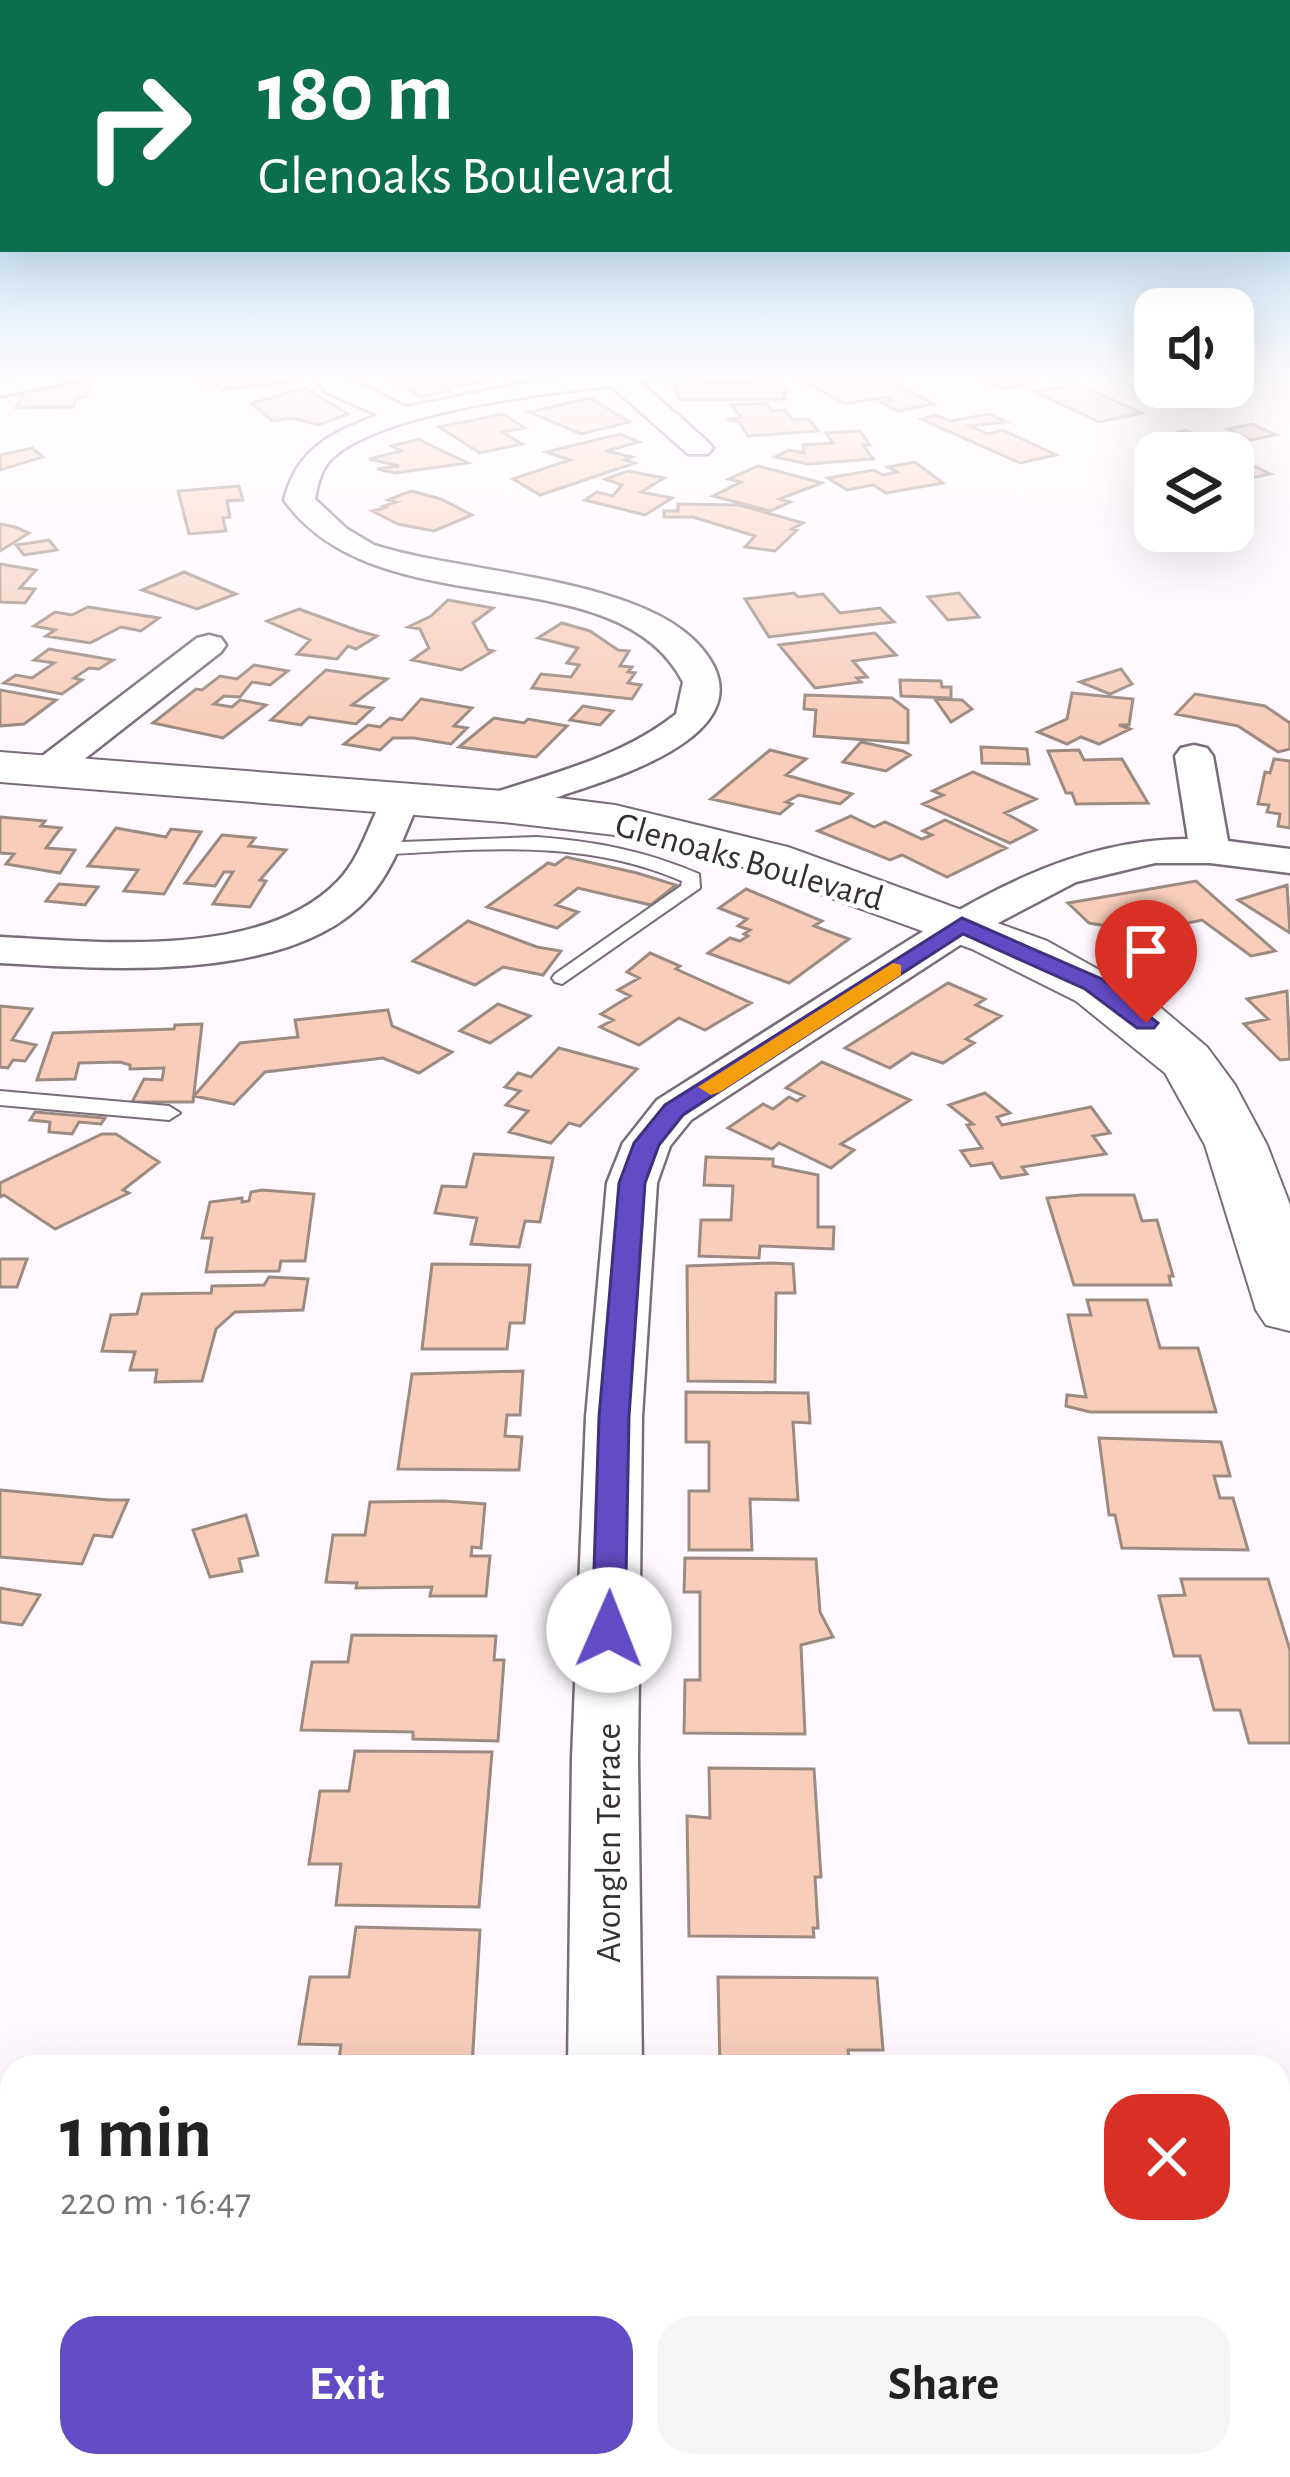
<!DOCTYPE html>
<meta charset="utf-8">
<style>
body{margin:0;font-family:"Alegreya Sans",sans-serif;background:#f6f6f6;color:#222;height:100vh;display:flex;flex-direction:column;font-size:45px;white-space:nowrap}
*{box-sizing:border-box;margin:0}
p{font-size:39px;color:#767676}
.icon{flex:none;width:66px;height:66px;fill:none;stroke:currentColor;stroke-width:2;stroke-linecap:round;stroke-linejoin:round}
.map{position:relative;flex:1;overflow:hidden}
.panel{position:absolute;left:0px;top:2055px;width:1290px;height:423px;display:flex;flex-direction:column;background:#fff;border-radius:36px 36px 0 0;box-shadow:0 12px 48px #0002}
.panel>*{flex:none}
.hud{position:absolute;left:0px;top:0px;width:1290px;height:252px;box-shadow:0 12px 48px #0002;background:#0b6e4f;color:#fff;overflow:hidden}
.controls{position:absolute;left:1134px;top:288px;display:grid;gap:24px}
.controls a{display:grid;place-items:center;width:120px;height:120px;border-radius:24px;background:#fff;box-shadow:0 12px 48px #0002;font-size:60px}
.pin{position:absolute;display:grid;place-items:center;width:102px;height:102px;color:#fff;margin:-123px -51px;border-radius:50% 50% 50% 0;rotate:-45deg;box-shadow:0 0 12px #0007}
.pin .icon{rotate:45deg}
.me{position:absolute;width:132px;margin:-66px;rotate:1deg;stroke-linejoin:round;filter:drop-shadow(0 0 9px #0008)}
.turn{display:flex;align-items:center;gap:42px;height:252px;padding:0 60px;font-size:54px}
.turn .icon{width:156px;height:156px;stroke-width:2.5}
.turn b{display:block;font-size:84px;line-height:102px}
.round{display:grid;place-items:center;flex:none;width:126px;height:126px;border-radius:36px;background:#f6f6f6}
.head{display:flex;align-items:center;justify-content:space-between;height:204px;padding:0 60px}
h1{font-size:72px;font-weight:600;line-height:90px}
.button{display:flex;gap:24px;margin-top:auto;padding:24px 60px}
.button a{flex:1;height:138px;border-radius:36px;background:#624bc4;color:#fff;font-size:48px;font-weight:600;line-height:138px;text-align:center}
.button a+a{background:#f6f6f6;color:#222}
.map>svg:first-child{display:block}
</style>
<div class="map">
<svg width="1290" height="2477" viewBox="0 0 1290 2477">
<rect width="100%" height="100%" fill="#fff9ff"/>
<path fill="#f8cebb" stroke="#9d8b82" stroke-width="3" d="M199,374H289L295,381L222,390L216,383L205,385L199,378L210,376Z
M480,374L488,382L441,387L449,391L421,397L385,376Z
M835,374L849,381L879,376L934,404L898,411L881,402L892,400L886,397L845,404L798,378Z
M983,374H1016L1035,381L1005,389L983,380L993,378Z
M1233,374L1257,381L1197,399L1181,394L1193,390L1183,387H1233Z
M780,380L788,392L783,393L785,399L681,400L673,385Z
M44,384H92L86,397L77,398L73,407L16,408L25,391L41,390Z
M1077,384L1142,413L1099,422L1035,392Z
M305,388L348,414L319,425L292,418L272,421L252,403Z
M590,398L630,422L581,434L529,412Z
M766,403L772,411L785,410L793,420L809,419L818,431L748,436L739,422L726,419L741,418L732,405Z
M503,414L525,428L502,432L522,444L480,453L439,427Z
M990,414L1006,422L970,426L988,434L1003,430L1056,455L1020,463L921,419L936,415L950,421Z
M1252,424L1276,435L1251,440L1228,429Z
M1186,430L1209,441L1205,442L1227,453L1154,450L1166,447L1151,440Z
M860,431L870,445H863L873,459L808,464L775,457L789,450L804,453L803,445L833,443L826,433Z
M620,434L639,442L606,451L632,457L625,460L635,463L540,495L513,479L570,460L546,452Z
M419,439L434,447L468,463L395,473L377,469L399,466L369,459L401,451L392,446Z
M32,448L43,457L0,470V455Z
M1233,456L1270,474L1233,482Z
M915,462L943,483L886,493L873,485L847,490L828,478L874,470L883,475L897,472L888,467Z
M758,466L822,483L779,499L790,502L770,511L713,496L741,482L729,479Z
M628,471L664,478L641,492L672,498L645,515L585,500L597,492L613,496L622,485L605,479Z
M239,486L243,500L227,501L230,517L223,518L226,531L189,534L178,491Z
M411,491L441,499L472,515L434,531L398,524L372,511L388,507L384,506L396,502L388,500Z
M678,504L739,505L803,523L792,529L797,530L775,551L745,547L755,536L693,517H664V511H678Z
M0,524L15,527L29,533L0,551Z
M49,540L57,550L24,555L16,545Z
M0,564L36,570L20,588L35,589L25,603L0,602Z
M184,572L236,594L197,609L142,590Z
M794,593L798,597L823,594L840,613L880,608L894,622L769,637L745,599Z
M959,593L979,617L948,620L928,597Z
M448,600L493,608L473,623L488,650L493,651L461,670L412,660L429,648L420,629L408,627L431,616Z
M88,607L127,613L159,618L141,631L121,627L90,643L46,636L55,630L34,626L55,612L72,615Z
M299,609L359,631L377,636L356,649L348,646L337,659L297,654L310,640L267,621Z
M562,623L590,631L618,650L629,651L620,666L632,667L628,672L635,673L628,683L641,685L632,699L532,688L541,674L571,677L579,665L567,663L578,648L538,638Z
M875,633L896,655L853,661L867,677L857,678L861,682L815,688L779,645Z
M49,649L113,660L99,669L89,668L74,678L82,680L62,694L4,683L16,675L32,678L54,663L34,660Z
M254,665L288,671L270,685L252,682L240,697L224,696L214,704L232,707L240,700L266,705L223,738L153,723L196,689L202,690L220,676L237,679Z
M1121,669L1132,684L1110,694L1080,682Z
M326,670L387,679L352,705L373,708L356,724L309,717L301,725L271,720Z
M900,680L941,681L942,687H951V698L901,696Z
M0,690L56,700L24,724L0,726Z
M1072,693L1133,699L1129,725H1119L1130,729L1099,744L1081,737L1067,744L1038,732L1067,719Z
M1195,694L1265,706L1290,723V749L1278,752L1238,726L1176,714Z
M805,695L892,698L908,710V743L814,736L816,710L804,709Z
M421,699L472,708L454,726L467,728L451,744L414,738H393L380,750L344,744L368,725L380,727L390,718L402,720Z
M935,699L962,700L972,709L951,722Z
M583,706L613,711L600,725L570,720Z
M494,718L524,723L528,719L567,726L536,757L459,747Z
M861,742L903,751L910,755L886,771L843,762Z
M981,747L1027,749L1029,764L982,763Z
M770,750L806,759L786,775L852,794L840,804L799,795L786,802L792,804L780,814L711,799Z
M1079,750L1084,760L1122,759L1148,803L1076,804L1072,793H1066L1048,751Z
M1274,759L1290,761V828L1278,826L1280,814L1267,812L1269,805L1258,804L1265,772L1270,773Z
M973,772L1036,799L1005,813L1036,830L1010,843L923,804L943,795L933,791Z
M851,816L874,827L885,822L922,839L932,835L923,831L945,820L1006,848L947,877L902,855L890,860L818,831Z
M0,817L45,821L41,826L61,828L46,848L75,850L60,873L6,864L14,854L0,853Z
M116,828L166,837L171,829L201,832L164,894L124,891L138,870L88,866Z
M222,835L255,838L249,846L286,850L260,880L266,881L250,907L213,904L233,872H224L215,886L185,883Z
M566,857L637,873L676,885L651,905L578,888L556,905L578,912L557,928L487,907L548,863L555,865Z
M1196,881L1275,951L1251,956L1202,920L1154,930L1163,939L1135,944L1112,927L1089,923L1068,903Z
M59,884L98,887L85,905L46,901Z
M1287,885L1290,933L1238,900Z
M746,889L822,921L814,926L849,939L789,983L708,953L730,938L740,941L748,936L744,934L750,930L738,926L747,919L719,908Z
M468,921L537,947L561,951L543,975L503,967L475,985L413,961Z
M650,953L680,966L676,969L751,1003L705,1030L679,1018L639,1045L600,1027L613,1020L601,1014L630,996L618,990L639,978L627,972Z
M948,983L985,999L976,1005L1001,1016L966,1039L974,1043L943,1063L912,1053L890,1068L845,1048Z
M1287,991L1290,1059L1280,1060L1244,1024L1268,1019L1247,999Z
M498,1004L530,1016L490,1043L460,1031Z
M0,1006L32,1009L12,1040L36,1045L25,1061L13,1060L8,1068L0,1067Z
M388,1010L392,1026L452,1052L419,1073L383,1058L265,1072L234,1104L194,1096L240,1043L298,1037L295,1020Z
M202,1024L193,1102H132L144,1079L162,1080L164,1068L130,1069V1065L120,1062L79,1063L75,1079L37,1080L53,1033L174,1029L175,1025Z
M559,1048L637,1069L580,1126L569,1123L551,1143L509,1132L528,1111L506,1105L520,1091L505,1087L518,1073L531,1077Z
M822,1062L910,1100L841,1144L854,1150L831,1168L779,1143L772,1149L728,1128L763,1104L773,1109L789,1097L797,1101L804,1096L786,1088Z
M985,1093L1010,1113L997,1117L1002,1125L1091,1107L1110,1133L1093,1136L1106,1154L1022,1167L1027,1174L1001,1178L992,1163L971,1166L961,1151L982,1148L967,1125L973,1124L949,1105Z
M35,1112L105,1118L101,1124L79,1122L72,1134L49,1132L50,1122L30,1120Z
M102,1134H116L159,1162L123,1190L129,1193L55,1229L4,1195L0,1197V1183Z
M474,1154L553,1158L540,1222L525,1221L519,1247L471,1244L477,1218L435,1213L442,1186L466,1187Z
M706,1157L773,1159V1166L818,1175V1227H834L833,1249L760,1246L759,1258L699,1256L701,1220H731L733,1186L704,1185Z
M262,1190L314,1194L305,1261H281L279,1271L206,1272L212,1238H202L210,1202L242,1198V1202L249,1201L251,1192Z
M1081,1195H1134L1142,1221L1157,1220L1173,1276H1169L1171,1285H1074L1047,1198Z
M0,1259H27L17,1287H0Z
M771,1263L793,1264L795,1293H776L775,1382L688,1381L687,1266Z
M432,1264L530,1265L524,1323H510L507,1349H422Z
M269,1277L308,1279L303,1310L235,1312L216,1329L202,1381L155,1382L157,1370H130L135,1352L102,1351L111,1315L137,1314L142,1294L211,1293L212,1286L264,1285Z
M1087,1300H1147L1160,1348H1198L1216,1412H1090L1066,1406L1067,1395L1086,1397L1068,1315H1091Z
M523,1371L520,1415H507L505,1436L522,1437L519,1470L398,1469L412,1374Z
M686,1392L808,1393L810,1423L793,1422L798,1500L750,1499L752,1550H689V1491H709V1442H686Z
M1099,1438L1221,1442L1230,1476H1214L1220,1498H1233L1248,1550L1122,1548L1115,1515H1109Z
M0,1490L109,1500H128L112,1537L94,1535L82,1564L0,1557Z
M444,1501L485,1504L481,1548L472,1547L471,1556H490L486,1596H430L432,1587L356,1588L357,1583L326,1582L333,1535H365L370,1502Z
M246,1515L258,1555L239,1559L242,1571L210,1577L193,1530Z
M685,1558L816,1559L820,1612L833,1637L801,1645L805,1734L684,1733L685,1680H700V1592H684Z
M1181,1579H1268L1290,1650V1743H1249L1240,1710H1214L1200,1656H1174L1159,1596L1185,1595Z
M0,1588L40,1595L22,1625L0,1622Z
M352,1635L496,1636L494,1660H504L498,1741L413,1739V1732L301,1730L312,1662H348Z
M355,1751L492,1752L479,1907L336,1905L341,1864H309L320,1791H349Z
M709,1768L814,1769L821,1877H815L818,1928H813L814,1937L689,1936L687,1816L710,1818Z
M356,1927L480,1930L472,2067H338L341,2045L299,2044L310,1977H349Z
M718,1977L877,1978L883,2050H848L850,2067H720Z
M285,2466H377L384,2467L382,2475L402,2477H282Z
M429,2466H539L537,2477H427Z
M560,2466H691L690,2477H558Z
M782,2466H888L889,2477H792Z"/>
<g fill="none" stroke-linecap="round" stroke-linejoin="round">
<g stroke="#7a6d7a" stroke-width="4">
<path id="lane" d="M1053,374H1068V375L1062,379Z
M536,837C594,841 646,851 699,874L700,888L562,984L555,982L552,978L555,974L681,886L682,881C583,838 480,849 375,855L366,849L375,843Z
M0,1091L169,1106L180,1113L169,1120L0,1105Z"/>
</g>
<g stroke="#7a6d7a" stroke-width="5">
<path id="street" d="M29,374H82L79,380L0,396V380Z
M313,374H340L406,407L570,374H659L641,383L708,442L713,448L708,454H688L611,386C547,393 368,414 327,464C320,474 317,487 315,499L347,529L374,545C461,573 635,577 697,643C777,728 624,775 566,794C539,803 506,821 478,814L473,806L478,798C545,775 620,759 676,714L683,682C616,552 377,631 284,500C297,448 331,433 378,415L326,392Z
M209,635L221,638L226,645L221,652L59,779H33L27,771L33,763L197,638Z
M1194,745L1207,748L1213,756L1228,841L1290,849V873L1210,863H1155L1076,882L977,934L691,1120L670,1146L657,1183L642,1417L638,1758L642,2067H568L572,1758L586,1417L607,1183L623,1143L657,1100C722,1059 787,1018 852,976C956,910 1061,839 1188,839L1175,756L1181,748Z
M401,787L415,791L420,799C405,832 394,869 369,897C292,984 106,969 0,963V937C101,942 262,960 338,881C359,860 369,825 382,799L387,791Z"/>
</g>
<g stroke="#7a6d7a" stroke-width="4">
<path id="secondary" d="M0,752L503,791L615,805L788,847L1047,941L1148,997L1207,1047L1235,1085L1267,1145L1290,1205V1331L1266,1325L1256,1310L1205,1145L1165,1073L1076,1001L972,949L751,869L615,835L503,822L0,782Z"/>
</g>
<use href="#lane" fill="#fff" fill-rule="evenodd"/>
<use href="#street" fill="#fff" fill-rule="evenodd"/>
<use href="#secondary" fill="#fff" fill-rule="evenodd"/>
</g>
<linearGradient id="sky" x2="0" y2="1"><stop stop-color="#71b8dd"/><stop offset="0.52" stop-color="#fffcff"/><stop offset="1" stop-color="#fffcff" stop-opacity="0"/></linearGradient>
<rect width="1290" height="721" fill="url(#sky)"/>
<path fill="#624bc4" stroke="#40317f" stroke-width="3" d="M962,918L1102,979L1158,1023L1154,1028H1137L1085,989L963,934L683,1115L659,1145L645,1183L629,1417L625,1630L620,1638H597L592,1630L599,1417L619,1183L634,1143L665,1105Z"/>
<path fill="#f59e0b" d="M893,963L901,965V975L720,1092L711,1095L698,1087Z"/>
<g text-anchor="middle" stroke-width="9" stroke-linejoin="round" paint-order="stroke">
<g font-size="36" fill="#363035" stroke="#fff">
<text transform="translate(750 860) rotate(16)" y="13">Glenoaks Boulevard</text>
<text transform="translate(607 1843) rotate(-90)" y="13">Avonglen Terrace</text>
</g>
</g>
</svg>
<div class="controls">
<a><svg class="icon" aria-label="sound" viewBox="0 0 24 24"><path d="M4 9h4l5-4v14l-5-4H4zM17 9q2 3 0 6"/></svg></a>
<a><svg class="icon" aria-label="layers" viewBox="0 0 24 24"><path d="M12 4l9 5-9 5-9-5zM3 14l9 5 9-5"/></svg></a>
</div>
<div class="pin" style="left:1146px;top:1023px;background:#d93025"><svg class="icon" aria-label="arrive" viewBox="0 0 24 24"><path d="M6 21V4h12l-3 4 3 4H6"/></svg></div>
<svg class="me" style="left:609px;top:1630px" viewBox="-20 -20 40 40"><circle r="19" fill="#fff"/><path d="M0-13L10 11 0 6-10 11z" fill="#624bc4"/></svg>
<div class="hud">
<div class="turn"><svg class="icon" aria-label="right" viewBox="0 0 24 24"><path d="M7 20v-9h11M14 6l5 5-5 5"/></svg><div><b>180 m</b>Glenoaks Boulevard</div></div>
</div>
<section class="panel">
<div class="head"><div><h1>1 min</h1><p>220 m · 16:47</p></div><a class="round" style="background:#d93025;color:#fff"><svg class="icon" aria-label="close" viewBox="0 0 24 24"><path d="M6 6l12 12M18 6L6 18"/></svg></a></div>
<div class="button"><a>Exit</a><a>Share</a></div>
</section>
</div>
